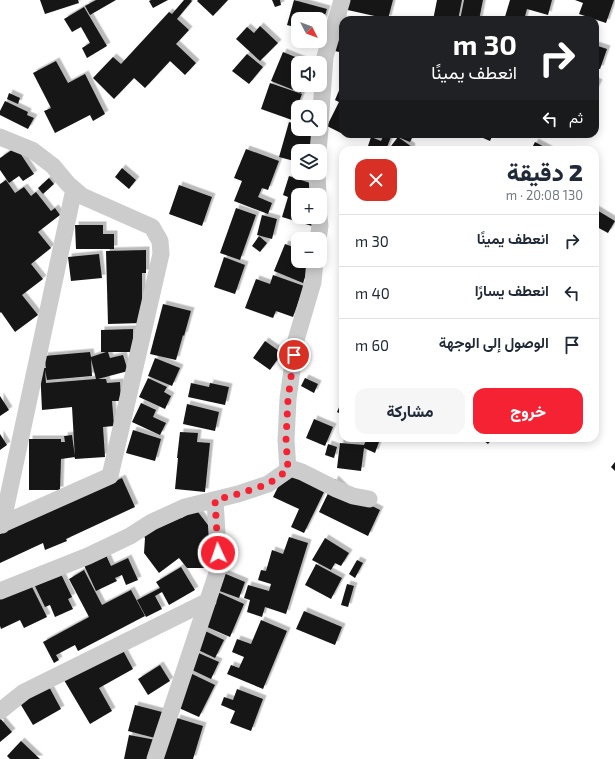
<!DOCTYPE html>
<html lang="ar">
<meta charset="utf-8">
<style>
body{margin:0;font-family:"Exo 2",Vazirmatn,sans-serif;background:#f6f6f7;color:#1f2937;direction:rtl;height:100vh;display:flex;flex-direction:column;font-size:15px;white-space:nowrap}
*{box-sizing:border-box;margin:0}
p{font-size:13px;color:#747a83}
.icon{flex:none;width:22px;height:22px;fill:none;stroke:currentColor;stroke-width:2;stroke-linecap:round;stroke-linejoin:round}
.map{position:relative;flex:1;overflow:hidden;direction:ltr}
.sheet{position:absolute;left:339px;top:146px;width:260px;height:296px;display:flex;flex-direction:column;background:#fff;border-radius:12px;box-shadow:0 2px 10px #0003;direction:rtl}
.sheet>*{flex:none}
.hud{position:absolute;left:339px;top:16px;width:260px;height:122px;border-radius:12px;box-shadow:0 2px 10px #0003;direction:rtl;background:#202124;color:#fff;overflow:hidden}
.needle{width:26px;rotate:132deg}
.tools{position:absolute;left:291px;top:12px;display:grid;gap:8px}
.tools a{display:grid;place-items:center;width:36px;height:36px;border-radius:8px;background:#fff;box-shadow:0 2px 10px #0003;font-size:20px}
.pin{position:absolute;display:grid;place-items:center;width:34px;height:34px;color:#fff;margin:-17px;border:2px solid #fff;border-radius:50%;box-shadow:0 1px 4px #0007}
.me{position:absolute;width:44px;margin:-22px;rotate:357deg;stroke-linejoin:round;filter:drop-shadow(0 0 3px #0008)}
.turn{display:flex;align-items:center;gap:14px;height:84px;padding:0 16px;font-size:18px}
.turn .icon{width:52px;height:52px;stroke-width:2.5}
.turn b{display:block;font-size:28px;line-height:34px}
.then{display:flex;align-items:center;height:38px;padding:0 16px;background:#0003;gap:8px;font-size:15px}
.round{display:grid;place-items:center;flex:none;width:42px;height:42px;border-radius:12px;background:#f6f6f7}
.headline{display:flex;align-items:center;justify-content:space-between;height:68px;padding:0 16px}
h1{font-size:24px;font-weight:800;line-height:30px}
.primary-button{display:flex;gap:8px;margin-top:auto;padding:8px 16px}
.primary-button a{flex:1;height:46px;border-radius:12px;background:#f42232;color:#fff;font-size:16px;font-weight:800;line-height:46px;text-align:center}
.primary-button a+a{background:#f6f6f7;color:#1f2937}
ul{padding:0;list-style:none}
li{display:flex;align-items:center;gap:12px;height:52px;padding:0 16px;border-top:1px solid #e0e1e3}
li div{flex:1}
li b{display:block;font-size:15px}
li em{font-style:normal}
.map>svg:first-child{display:block}
</style>
<div class="map">
<svg width="615" height="759" viewBox="0 0 615 759">
<defs>
<filter id="shadow"><feDropShadow dx="3.5" dy="-3.5" stdDeviation="0" flood-color="#0004"/></filter>
</defs>
<rect width="100%" height="100%" fill="#fff"/>
<path fill="#161616" fill-rule="evenodd" filter="url(#shadow)" d="M40,0H78L79,3L45,14Z
M96,0H116L90,15L85,6Z
M151,0H168L153,8L149,1Z
M184,0H191L192,1L177,19L189,30L176,44L196,63L185,75L170,61L145,88L134,78L114,99L93,78L113,57L121,64L169,12L172,14Z
M198,0H228L213,16L197,1Z
M272,0H280L281,5L275,7Z
M294,0L327,9L320,31V19H298V28L287,25Z
M345,0H393L388,19L343,9Z
M437,0H462L458,20H433Z
M464,0H483L479,20H460Z
M510,0H552L548,15L527,9L524,20H504Z
M575,0H614L606,23L579,14L583,3Z
M84,7L107,46L87,58L82,48L90,43L81,27L72,32L64,19Z
M343,17V53L331,50Z
M260,26L278,43L260,61L236,39L247,27L254,33Z
M595,45L607,49L600,69L595,68Z
M283,52L310,63H298V85H304L301,93L271,81Z
M247,54L263,67L249,84L232,71Z
M56,61L68,83L85,74L105,114L93,121L90,115L55,133L44,111L51,108L33,73Z
M343,81V134L327,126L339,102L335,100Z
M595,81L599,83L595,91Z
M270,83L302,94L292,120L261,109Z
M9,93L20,98L18,104L7,99Z
M5,101L28,112L27,115L34,118L28,129L0,115V111Z
M289,122L298,125V129H312L315,130L309,151H298V162L279,157Z
M343,134H353L351,138Z
M384,134H392L386,150H379L368,146L371,137L381,141Z
M400,134H414L410,142L398,137Z
M474,134H493L490,141Z
M398,137L412,147L411,150H388Z
M535,142L550,150H531Z
M16,147L34,174L23,181L19,176L9,183L0,170V158Z
M246,149L279,161L268,190L262,188L258,197L272,203L268,214L234,201L242,181L234,178Z
M122,168L136,180L129,189L115,177Z
M289,176L316,185L313,195H298V217H315L312,226L282,217L288,197L283,195Z
M49,178L54,184L43,194L38,188Z
M6,180L15,193L24,187L31,196L36,192L51,211L55,208L60,215L38,232L51,248L31,264L43,279L22,295L38,315L15,332L1,312L0,313V184Z
M179,185L212,197L202,226L169,214Z
M236,208L256,215L240,260L220,253Z
M595,209L615,221L608,233L595,226Z
M262,215L277,219L272,239L257,235Z
M75,225H103V234H114V249H76Z
M259,236L267,243L260,252L252,246Z
M285,244L296,248L292,260L300,263L301,261H311L303,283L274,271Z
M146,250V273H142V323L108,324L106,251Z
M99,254L102,278L71,281L68,257Z
M224,257L245,265L235,294L214,287Z
M273,275L304,286L293,317L276,311L273,318L245,308L256,279L270,284Z
M163,304L191,311L184,336L183,335L176,360L150,354Z
M133,329V352H108L110,358L123,355L128,371L98,379H106L107,383L120,382L121,401H112L114,426L103,427L105,457L75,459L72,407L42,410L40,368H46L44,356L90,352L91,357L106,352H101V330ZM91,359L96,379L46,383L45,370L47,380L92,376Z
M265,341L282,353L270,370L253,358Z
M155,358L180,368L172,386L148,376Z
M148,378L167,387L164,392L171,396L165,409L139,397Z
M305,378L318,384L314,393L301,386Z
M191,383L209,387L210,383L229,387L225,405L188,397Z
M0,396L9,410L0,416Z
M343,398V415L337,412Z
M141,403L156,410L153,417L166,423L160,435L132,422Z
M187,404L219,412L215,431L183,424Z
M314,419L333,427L325,446L306,438Z
M133,430L161,439L155,461L126,453Z
M180,432L198,433L197,442L210,443L205,492L175,489L178,458H177Z
M0,434L7,445L0,450Z
M72,435L75,457L61,459L60,490H29V439H61V442H65L64,436Z
M367,438H370L379,442L375,453L364,448L361,471L337,468L340,443L364,445Z
M480,438H493L488,444Z
M328,444L337,447L334,458L325,455Z
M615,462V471L611,467Z
M287,469L326,488L304,533L291,527L299,509L273,497Z
M122,478L135,507L66,539L67,541L45,550L43,543L0,563V534Z
M335,479L352,496L380,510L368,536L319,512Z
M190,511L198,512L211,529L210,560L203,564L206,568H187L179,558L159,573L144,553L145,538L141,533L173,517L182,518Z
M289,537L308,543L286,614L265,607L262,617L247,612L250,600L244,598L248,585L269,591L271,584L258,580L261,570L266,571L272,550L283,554Z
M325,538L349,553L341,566L335,563L331,570L312,560Z
M105,553L111,566L128,558L138,580L126,585L122,575L115,578L117,581L96,591L83,563Z
M357,560L363,563L355,578L349,574Z
M316,564L342,578L331,599L305,585Z
M181,567L195,590L169,605L162,592L155,596L162,609L146,617L137,600L160,588L156,582Z
M84,570L102,605L131,590L145,616L78,651L75,645L56,655L59,660L54,663L43,642L89,617L69,579Z
M60,572L72,597L68,599L73,609L55,617L50,605L45,607L34,584Z
M221,572L245,582L239,598L214,589Z
M30,583L47,617L24,628L20,620L1,629L0,626V598Z
M347,584L354,586L348,607L341,605Z
M213,590L244,604L230,637L198,623Z
M304,611L342,627L335,645L296,629Z
M261,620L287,631L263,689L227,674L231,665L239,668L244,657L232,652L237,639L251,644Z
M201,629L224,640L215,658L192,647Z
M119,643L133,669L99,688L112,711L90,724L61,675Z
M194,651L219,662L211,679L186,667Z
M160,665L170,681L148,695L138,679Z
M186,671L215,685L199,717L170,704Z
M47,683L61,709L33,725L18,700Z
M237,689L263,699L251,731L230,723L235,711L221,705L224,697L233,700Z
M135,705L162,712L155,738L128,731Z
M0,718L12,732L0,742Z
M177,718L203,726L193,759H163Z
M129,735L156,740L152,759H124Z
M21,741L40,759H10L7,756Z"/>
<g fill="none" stroke-linecap="round" stroke-linejoin="round">
<path stroke="#ccc" stroke-width="17" d="M320,124L325,57L342,0
M0,137L32,150L53,166L68,184L82,196L152,227L160,241L161,254L110,476L0,525
M318,151L320,129
M317,173L318,195
M318,239L320,226L319,217
M288,470L286,440L288,399L296,340L313,282L315,261
M2,525L74,189
M0,591L88,556L130,536L152,522L185,507L238,494L268,484L288,470L293,469L302,472L336,489L353,496L369,499
M0,711L24,692L208,601
M155,759L219,567L215,500"/>
</g>
<g fill="none" stroke-linecap="round" stroke-linejoin="round">
<path stroke="#f42232" stroke-width="7" stroke-dasharray="0 12.6" d="M218,553L215,500L238,494L268,484L288,470L286,440L288,399L294,355"/>
</g>
</svg>
<div class="tools">
<a><svg class="needle" viewBox="-14 -14 28 28"><path d="M0-13l5 13h-10z" fill="#e53935"/><path d="M0 13l5-13h-10z" fill="#747a83"/></svg></a>
<a><svg class="icon" aria-label="sound" viewBox="0 0 24 24"><path d="M4 9h4l5-4v14l-5-4H4zM17 9q2 3 0 6"/></svg></a>
<a><svg class="icon" aria-label="search" viewBox="0 0 24 24"><circle cx="10" cy="10" r="6"/><path d="M15 15l6 6"/></svg></a>
<a><svg class="icon" aria-label="layers" viewBox="0 0 24 24"><path d="M12 4l9 5-9 5-9-5zM3 14l9 5 9-5"/></svg></a>
<a>+</a>
<a>−</a>
</div>
<div class="pin" style="left:294px;top:355px;background:#d93025"><svg class="icon" aria-label="arrive" viewBox="0 0 24 24"><path d="M6 21V4h12l-3 4 3 4H6"/></svg></div>
<svg class="me" style="left:218px;top:553px" viewBox="-20 -20 40 40"><circle r="17" fill="#f42232" stroke="#fff" stroke-width="3"/><path d="M0-11L8 9 0 5-8 9z" fill="#fff"/></svg>
<div class="hud">
<div class="turn"><svg class="icon" aria-label="right" viewBox="0 0 24 24"><path d="M7 20v-9h11M14 6l5 5-5 5"/></svg><div><b>30 m</b>انعطف يمينًا</div></div>
<div class="then">ثم<svg class="icon" aria-label="left" viewBox="0 0 24 24"><path d="M17 20v-9H6M10 6l-5 5 5 5"/></svg></div>
</div>
<section class="sheet">
<div class="headline"><div><h1>2 دقيقة</h1><p>130 m · 20:08</p></div><a class="round" style="background:#d93025;color:#fff"><svg class="icon" aria-label="close" viewBox="0 0 24 24"><path d="M6 6l12 12M18 6L6 18"/></svg></a></div>
<ul>
<li><svg class="icon" aria-label="right" viewBox="0 0 24 24"><path d="M7 20v-9h11M14 6l5 5-5 5"/></svg><div><b>انعطف يمينًا</b></div><em>30 m</em></li>
<li><svg class="icon" aria-label="left" viewBox="0 0 24 24"><path d="M17 20v-9H6M10 6l-5 5 5 5"/></svg><div><b>انعطف يسارًا</b></div><em>40 m</em></li>
<li><svg class="icon" aria-label="arrive" viewBox="0 0 24 24"><path d="M6 21V4h12l-3 4 3 4H6"/></svg><div><b>الوصول إلى الوجهة</b></div><em>60 m</em></li>
</ul>
<div class="primary-button"><a>خروج</a><a>مشاركة</a></div>
</section>
</div>
